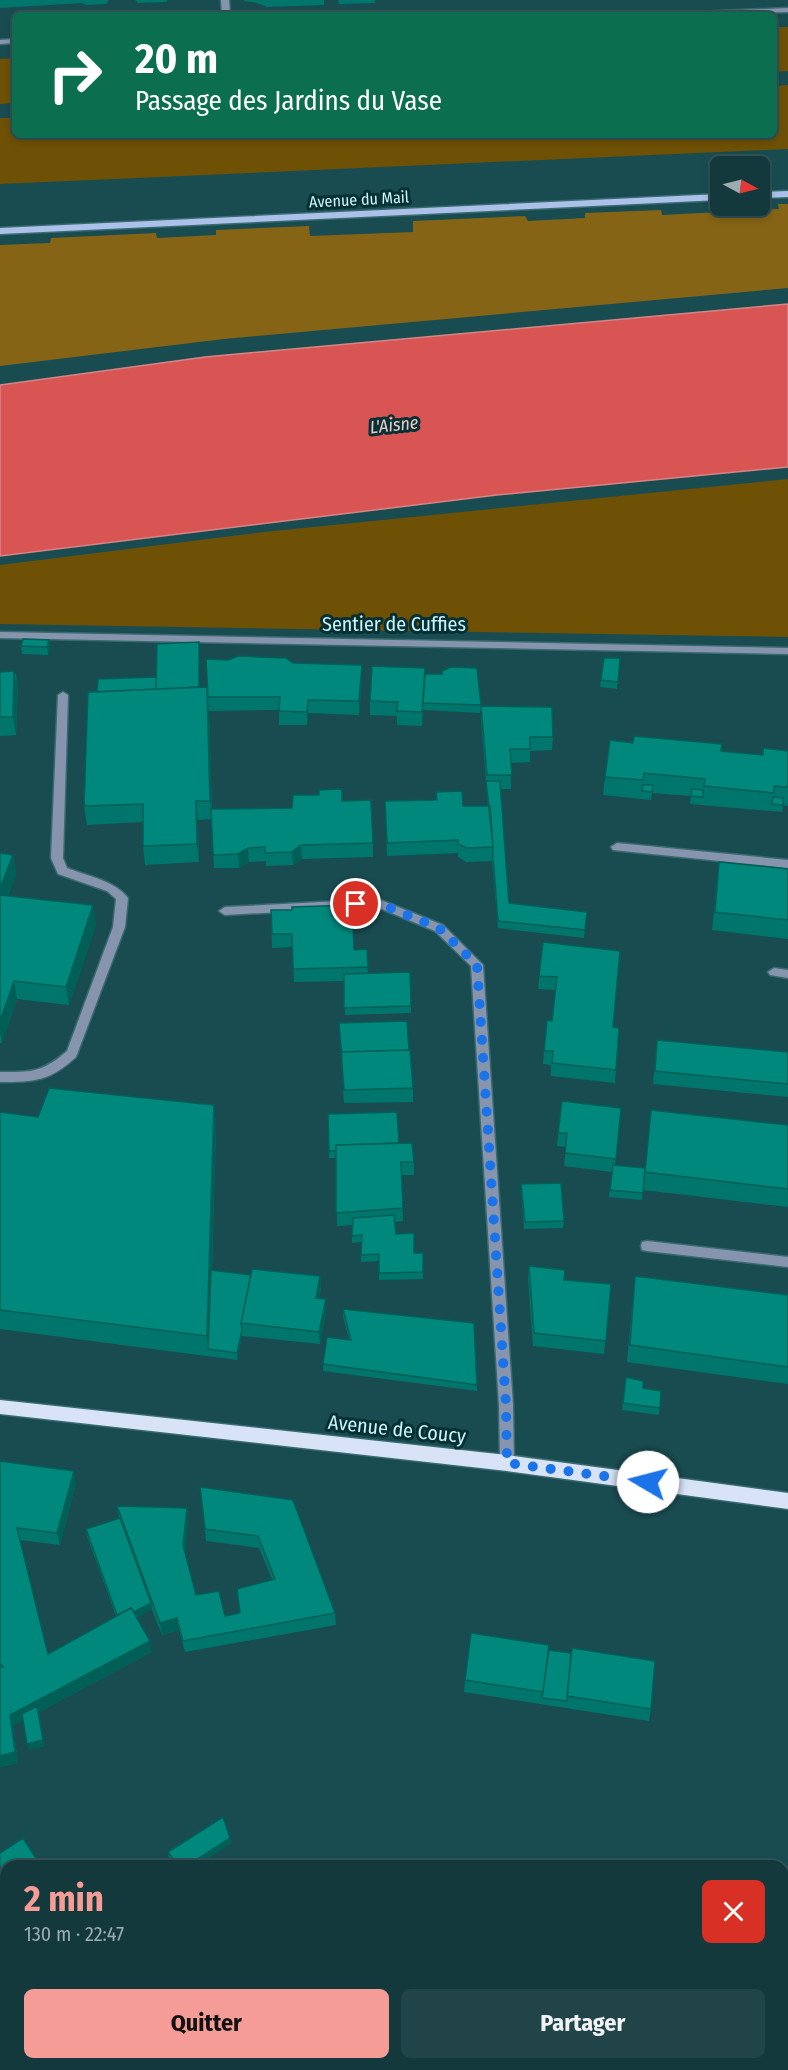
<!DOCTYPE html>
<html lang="fr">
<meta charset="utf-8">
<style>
body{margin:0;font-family:"Fira Sans Condensed",sans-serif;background:#204448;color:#f1f3f6;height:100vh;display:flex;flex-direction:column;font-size:22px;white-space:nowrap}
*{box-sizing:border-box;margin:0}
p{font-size:20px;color:#9dacb0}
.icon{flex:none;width:33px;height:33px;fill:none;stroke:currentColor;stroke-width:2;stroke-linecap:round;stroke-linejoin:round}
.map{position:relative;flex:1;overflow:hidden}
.sheet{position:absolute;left:0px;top:1860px;width:789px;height:210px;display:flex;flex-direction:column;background:#13393d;border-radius:18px 18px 0 0;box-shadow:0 3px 9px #0003,0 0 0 2px #325357}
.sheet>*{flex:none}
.top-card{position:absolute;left:12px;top:12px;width:765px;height:126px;border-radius:9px;box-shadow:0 3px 9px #0003,0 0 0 2px #325357;background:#0b6e4f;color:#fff;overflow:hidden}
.needle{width:39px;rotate:97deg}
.buttons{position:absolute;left:710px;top:156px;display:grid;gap:12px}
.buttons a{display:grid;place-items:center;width:60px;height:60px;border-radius:9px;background:#13393d;box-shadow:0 3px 9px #0003,0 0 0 2px #325357;font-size:30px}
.pin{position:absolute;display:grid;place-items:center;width:51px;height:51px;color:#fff;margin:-26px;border:3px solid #fff;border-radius:50%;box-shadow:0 2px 6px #0007}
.me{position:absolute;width:66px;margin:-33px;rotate:278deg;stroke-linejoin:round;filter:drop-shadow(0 0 4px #0008)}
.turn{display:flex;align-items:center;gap:21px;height:126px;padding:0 24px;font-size:27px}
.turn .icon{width:78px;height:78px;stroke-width:2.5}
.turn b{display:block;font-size:42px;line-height:51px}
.round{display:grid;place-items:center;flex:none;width:63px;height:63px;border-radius:9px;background:#204448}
.overview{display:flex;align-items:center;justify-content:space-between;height:102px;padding:0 24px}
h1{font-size:36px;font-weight:700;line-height:45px;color:#f59c96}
.button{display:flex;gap:12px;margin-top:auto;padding:12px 24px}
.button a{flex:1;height:69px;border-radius:9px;background:#f59c96;color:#111;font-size:24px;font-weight:700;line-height:69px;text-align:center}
.button a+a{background:#204448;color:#f1f3f6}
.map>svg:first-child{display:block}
</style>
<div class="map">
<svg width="788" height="2070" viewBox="0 0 788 2070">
<rect width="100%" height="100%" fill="#194c51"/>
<path fill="#6e5105" d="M774,27H788V71L774,72Z
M15,58V103L0,104V59Z
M788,85V149L0,184V118H15V135H774V86Z
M788,479V637L0,624V565L264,532Z"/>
<path fill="#866415" d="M778,204H788V288L224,339L0,366V245L50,243L51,238L156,233L157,238L216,235V230L309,226L310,236L413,232V221L525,216L528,221L585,218V213L661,210L662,215L779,209Z"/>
<path fill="#d95554" stroke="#d48586" stroke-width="1.5" d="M788,304V467L497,495L0,556V385L205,357Z"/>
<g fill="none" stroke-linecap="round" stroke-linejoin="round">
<g stroke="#396a6f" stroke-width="3">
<path id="lane" d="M63,692L68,695L63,858L67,868C87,876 114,880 128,898L125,927L76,1057C50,1081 35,1082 0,1082V1072C31,1072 42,1073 67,1051L113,927L116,899L107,891L58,874L51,858L58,695Z
M774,968L788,970V978L770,975L768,972Z
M647,1241L788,1257V1267L647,1251L642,1250L641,1246L642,1242Z"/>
</g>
<g stroke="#396a6f" stroke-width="3">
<path id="street" d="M221,0H229L230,15H222Z
M788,8V12L671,15L675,13Z
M15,39V43L0,44V40Z
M0,632L788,648V654L0,638Z
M617,843L788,860V868L613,850L611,847Z
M378,899L443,925L483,965L513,1405L514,1463L512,1467L507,1469L502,1467L500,1463L499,1405L471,966L435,931L377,907L225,915L219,911L225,907Z"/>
</g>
<g stroke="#396a6f" stroke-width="3">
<path id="secondary" d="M788,191V197L759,198V192Z
M720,194V200L0,234V228Z"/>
</g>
<g stroke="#396a6f" stroke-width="3">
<path id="primary" d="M0,1400L507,1455L788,1493V1509L507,1471L0,1414Z"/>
</g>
<use href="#lane" fill="#8794ad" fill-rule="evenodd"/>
<use href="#street" fill="#8794ad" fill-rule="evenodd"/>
<use href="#secondary" fill="#acc1e9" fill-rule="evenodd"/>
<use href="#primary" fill="#d8e3f8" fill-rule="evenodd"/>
</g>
<path fill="#00756b" d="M0,0H109L106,4L86,5L82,3L0,8Z
M135,0H168L166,2L138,3Z
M244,0H324V5L267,7L257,3L244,1Z
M338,0H375V3L339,4Z
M49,640L50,647L48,655L22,654L21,646Z
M200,656V687H207L293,663L362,679L359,715L308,713L307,725H279V710L209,711L212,809L292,808L343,801L373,843V857L302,859L293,865L266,866V861L249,862L239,868H214L212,819L198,820L199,862L145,865L143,846V822L87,825L84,806L97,692L156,677Z
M604,658H620L617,689L600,687Z
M0,672L16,674L18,682L16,735L0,736Z
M425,674L481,705L480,713L423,710V705L422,726L397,725V716L370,715V701Z
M481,706L553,737L552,750L530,751V762L511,763V789H501L509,903L587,912L584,938L498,928L492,861L466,862L458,857V853L387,856L385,801L436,800V792L463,806H488L481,720Z
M763,748L788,751V806L783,805L782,812L690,804L691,796L652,793L651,800L603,795L605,777L762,755Z
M0,853L13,855L16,874L8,895L96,924L69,1005L17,999L2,1043H0Z
M719,862L788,869V939L712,930Z
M271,910L354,950L367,949L368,973L411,1006V1013L345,1015L344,981L294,982L292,947L272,948Z
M543,942L613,1027L619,1028L615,1083L551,1076V1065L543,1064L544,1051L552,1021L555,990L538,989Z
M339,1023L409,1050L413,1088V1102L344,1103Z
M657,1040L788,1052V1097L653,1084Z
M214,1105L216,1126L212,1270L251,1275L320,1276L321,1289L319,1298L326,1312L320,1344L242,1336L237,1360L0,1329V1112L38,1117Z
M621,1108L615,1165L645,1174L651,1110L788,1125V1207L643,1190L642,1200L609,1197L612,1172L564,1166L566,1147L557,1146L558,1133Z
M328,1114L399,1143L414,1162V1175H402L403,1221L395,1222L396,1234L414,1253H423V1279L379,1280V1261L361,1262V1242L352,1243V1225L337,1226L336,1158H329Z
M521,1184L564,1221L563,1228L524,1229L521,1191Z
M529,1266L564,1280L611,1284L604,1354L533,1346L528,1279Z
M635,1276L788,1295V1384L627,1362Z
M343,1309L477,1385V1391L323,1371V1364L349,1340L343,1316Z
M626,1377L643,1388L661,1391L659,1415L622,1410Z
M0,1461L76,1483L60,1545L20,1540L48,1654L116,1616L87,1536L86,1529L119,1518L117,1506L187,1508L188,1520L185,1553L196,1595L225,1616L240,1613L272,1579L259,1548L206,1541L200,1487L293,1500L335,1613L336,1625L185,1652L179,1630L162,1635L151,1607L152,1609L137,1617L152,1652L39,1712L44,1746L29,1750L23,1720L13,1726L18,1763L0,1767Z
M549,1651L651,1709L649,1721L464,1692L465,1680Z
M230,1838L231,1843L196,1866H175L169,1858L168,1852Z
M73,2064H149L142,2070H77Z"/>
<path fill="#005f57" d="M49,640L50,647L48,655L47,647Z
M199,642L200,656V701L199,688Z
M362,665V679L359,715V701Z
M14,671L16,682V674L18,682L16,735L13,717Z
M207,687L209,711L212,819L210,801Z
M308,700V713L307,725V712Z
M196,801L198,820L199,862L197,844Z
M301,845L302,859L293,865L292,852Z
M248,848L249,862L239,868L238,854Z
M13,855L16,874L1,913L0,888Z
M93,905L96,924L69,1005L66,987Z
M14,981L17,999L2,1043L0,1032V1021Z
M214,1105L216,1126L209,1349H208L207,1336Z
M320,1276L321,1289L316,1311V1298Z
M326,1299V1312L320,1344L319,1332Z
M242,1330V1336L237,1360V1353Z
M74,1471L76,1483L60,1545L57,1533Z
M187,1508L188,1520L185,1557L183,1545Z
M151,1603L152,1609L120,1627L119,1620Z
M177,1618L179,1630L162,1635L160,1623Z
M150,1641L152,1652L39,1712L44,1746L29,1750L27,1744L38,1712L13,1726L18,1763L0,1767V1756L10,1715Z
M230,1838L231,1843L196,1866H187Z
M6,1945V1957L0,1961V1949Z
M136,2064H149L142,2070H129Z"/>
<path fill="#00887c" stroke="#005f57" stroke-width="1.5" d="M23,639L49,640L47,647L21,646Z
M199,642V687L156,689L157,644Z
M238,656L286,658L293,663L362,665L359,701L308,700L307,712L279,711L280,697H208L206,659L228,660Z
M604,658H620L618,682L601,680Z
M372,666L425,668L422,712L397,711L398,702L370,701Z
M451,667L477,668L481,705L423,703L425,674H442V671Z
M14,671L13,717H0V672Z
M156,677V689L97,692L98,679Z
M207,687L210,801H196L197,844L143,846V804L84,806L88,692Z
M481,706L552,707L553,737H530V749H510L512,775H487Z
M634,736L722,744L721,751L763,755V748L788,751V787L774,786V793L704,786L705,779L644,773L643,780L605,777L610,740L633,743Z
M486,781H500L509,903L587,912L585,930L498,921L493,857V847Z
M643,785H653L652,792L642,791Z
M342,789V801L371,800L373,843L301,845L292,852L265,853V847L248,848L238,854L213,855L211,809L292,808L293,795H319V790Z
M692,789L703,790V797L691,796Z
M462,791L463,806H490L493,847L467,848L458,844V840L387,843L385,801L437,800L436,792Z
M773,797L783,798V805L772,804Z
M0,853L13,855L0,888Z
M719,862L788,869V920L715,912Z
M0,895L93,905L66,987L14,981L0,1021Z
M352,905L354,950L367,949L368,967L293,969L292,934H272L271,910H292V907Z
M543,942L620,951L613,1027L619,1028L616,1070L552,1063L553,1051H544L547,1020L552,1021L557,977L539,976Z
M410,972L411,1006L344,1008V974Z
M407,1021L409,1050L341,1052L342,1059L339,1023Z
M657,1040L788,1052V1084L655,1071Z
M410,1050L413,1088L344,1090L341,1052Z
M49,1088L214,1105L207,1336L0,1310V1112L38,1117Z
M562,1101L621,1108L616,1159L565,1153L567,1133H558Z
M651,1110L788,1125V1189L645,1172Z
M397,1112L399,1143L336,1145V1151H329L328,1114Z
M412,1143L414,1162H401L403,1208L336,1213V1145Z
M613,1165L645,1168L643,1193L610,1190Z
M561,1183L564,1221L525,1222L521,1184Z
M394,1215L396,1234L414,1233V1253H423V1272L379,1273V1254L361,1255L362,1235L352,1236L353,1218Z
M529,1266L565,1270L564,1280L611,1284L606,1341L534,1333Z
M252,1269L320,1276L316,1298L326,1299L319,1332L241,1323Z
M211,1270L251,1275L241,1323L242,1330L237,1353L208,1349Z
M635,1276L788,1295V1367L630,1345Z
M343,1309L474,1323L477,1385L323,1364L327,1337L351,1340Z
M626,1377L643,1381V1388L661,1391L660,1408L623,1403Z
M0,1461L74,1471L57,1533L17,1528L48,1654L131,1608L150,1641L10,1715L15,1752L0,1756V1667H3L0,1663Z
M200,1487L293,1500L335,1613L183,1641L177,1618L160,1623L117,1506L187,1508L183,1545L196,1595L219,1591L225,1616L240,1613L237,1589L275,1579L258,1536L205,1529Z
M120,1518L151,1603L134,1612L131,1608L117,1615L86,1529Z
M471,1633L549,1645L543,1692L465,1680Z
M572,1648L655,1661L651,1709L567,1696Z
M549,1650L571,1653L567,1701L542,1698Z
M37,1706L43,1740L27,1744L22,1714Z
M223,1817L230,1838L187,1866H178L168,1852Z
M23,1838L41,1866H6V1945L0,1949V1853Z
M206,1861L209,1866H200Z
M77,2064H136L129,2070H81Z"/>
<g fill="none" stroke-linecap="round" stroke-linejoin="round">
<path stroke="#1a73e8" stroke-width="10" stroke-dasharray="0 18" d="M356,904L378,903L439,928L477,965L506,1405L507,1463L648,1482"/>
</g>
<g text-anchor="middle" stroke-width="6" stroke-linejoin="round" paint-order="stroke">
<g font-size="16" fill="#c9f4f9" stroke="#063034">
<text transform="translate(359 199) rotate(-3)" y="6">Avenue du Mail</text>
</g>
<g font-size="18" font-style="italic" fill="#eac8c5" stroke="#063034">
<text transform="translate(394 425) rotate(-6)" y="6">L'Aisne</text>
</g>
<g font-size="20" fill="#c9f4f9" stroke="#063034">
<text x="394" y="631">Sentier de Cuffies</text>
<text transform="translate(397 1429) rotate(6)" y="7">Avenue de Coucy</text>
</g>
</g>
</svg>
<div class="buttons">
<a><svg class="needle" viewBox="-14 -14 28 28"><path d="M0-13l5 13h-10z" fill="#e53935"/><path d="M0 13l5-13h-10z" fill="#9dacb0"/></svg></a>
</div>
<div class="pin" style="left:356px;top:904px;background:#d93025"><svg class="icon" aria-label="arrive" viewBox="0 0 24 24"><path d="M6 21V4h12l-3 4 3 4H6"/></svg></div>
<svg class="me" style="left:648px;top:1482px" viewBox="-20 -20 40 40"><circle r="19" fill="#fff"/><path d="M0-13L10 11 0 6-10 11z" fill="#1a73e8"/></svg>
<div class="top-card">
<div class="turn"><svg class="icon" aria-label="right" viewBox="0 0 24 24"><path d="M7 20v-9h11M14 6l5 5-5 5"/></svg><div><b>20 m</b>Passage des Jardins du Vase</div></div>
</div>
<section class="sheet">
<div class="overview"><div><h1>2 min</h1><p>130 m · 22:47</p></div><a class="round" style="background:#d93025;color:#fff"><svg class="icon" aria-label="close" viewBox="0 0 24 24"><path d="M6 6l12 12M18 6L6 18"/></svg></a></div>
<div class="button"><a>Quitter</a><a>Partager</a></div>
</section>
</div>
